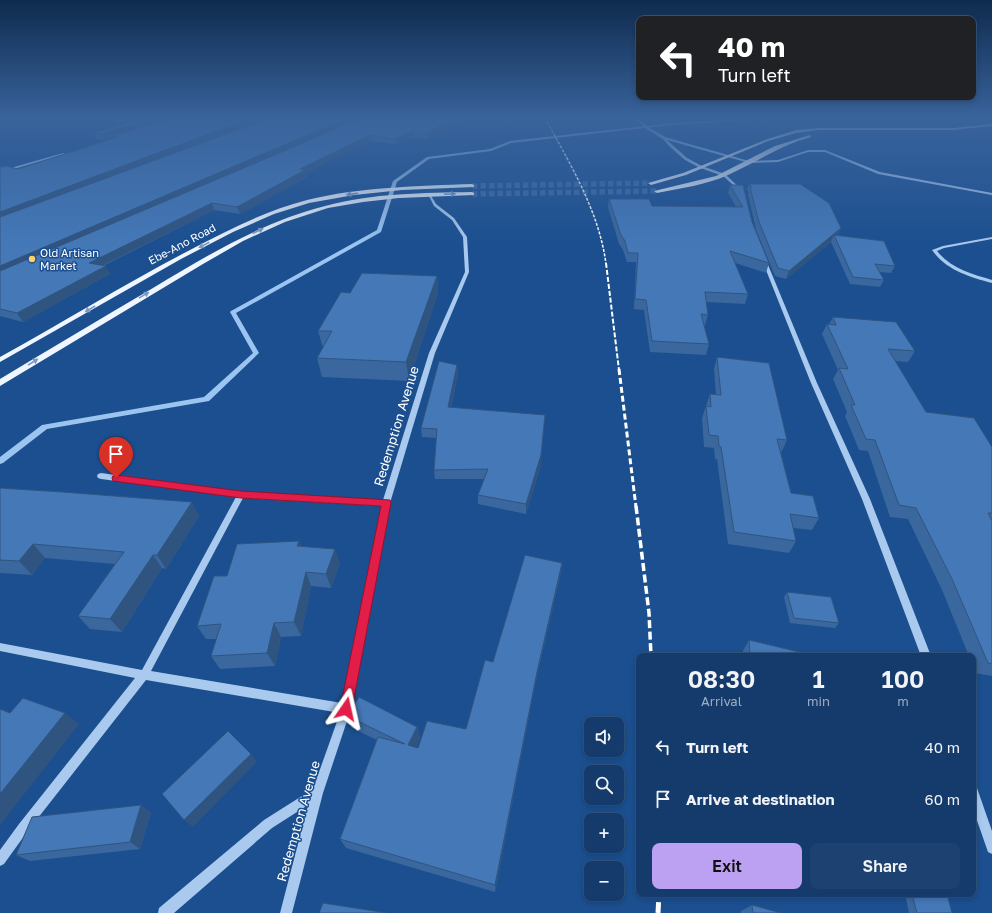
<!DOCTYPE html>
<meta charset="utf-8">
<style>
body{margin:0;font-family:"Golos Text",sans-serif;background:#1d4271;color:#f1f3f6;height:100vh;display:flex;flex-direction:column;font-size:15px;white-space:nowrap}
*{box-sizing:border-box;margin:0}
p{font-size:13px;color:#9dadc1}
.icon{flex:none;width:22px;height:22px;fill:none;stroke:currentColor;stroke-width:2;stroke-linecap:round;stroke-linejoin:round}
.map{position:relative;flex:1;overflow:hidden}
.panel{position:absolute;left:636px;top:653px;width:340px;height:244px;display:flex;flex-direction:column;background:#143b6b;border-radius:8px;box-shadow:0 2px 6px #0003,0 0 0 1px #33557e}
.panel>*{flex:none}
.banner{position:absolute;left:636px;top:16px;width:340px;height:84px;border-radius:8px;box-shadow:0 2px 6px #0003,0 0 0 1px #33557e;background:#202124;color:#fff;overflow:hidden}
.tools{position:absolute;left:584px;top:717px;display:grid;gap:8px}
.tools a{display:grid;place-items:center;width:40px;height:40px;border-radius:8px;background:#143b6b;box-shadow:0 2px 6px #0003,0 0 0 1px #33557e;font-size:20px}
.pin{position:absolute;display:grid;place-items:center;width:34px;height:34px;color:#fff;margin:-41px -17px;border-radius:50% 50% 50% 0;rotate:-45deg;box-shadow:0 0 4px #0007}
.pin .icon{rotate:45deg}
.me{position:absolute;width:44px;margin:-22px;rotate:11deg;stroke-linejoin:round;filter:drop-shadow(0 0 3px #0008)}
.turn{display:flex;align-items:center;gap:14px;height:84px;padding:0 16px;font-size:18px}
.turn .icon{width:52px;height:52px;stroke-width:2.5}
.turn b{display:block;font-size:28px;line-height:34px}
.eta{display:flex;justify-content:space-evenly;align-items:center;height:68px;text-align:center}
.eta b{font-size:24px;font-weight:600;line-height:28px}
.action{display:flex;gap:8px;margin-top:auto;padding:8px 16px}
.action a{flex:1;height:46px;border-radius:8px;background:#bca0f2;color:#111;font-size:16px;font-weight:600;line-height:46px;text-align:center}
.action a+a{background:#1d4271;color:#f1f3f6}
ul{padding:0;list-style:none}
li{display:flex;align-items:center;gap:12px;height:52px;padding:0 16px}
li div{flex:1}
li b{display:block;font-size:15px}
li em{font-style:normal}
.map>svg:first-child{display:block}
</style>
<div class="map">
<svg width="992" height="913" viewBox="0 0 992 913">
<rect width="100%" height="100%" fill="#1b4f8f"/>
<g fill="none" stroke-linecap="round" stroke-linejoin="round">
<path fill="#9cc4f0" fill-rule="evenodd" d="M768,118H783L671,125L511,143L491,151L429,159L397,182L381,232L236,313L259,353L209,401L47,429L3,463L0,464V457L42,425L204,397L253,353L230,312L231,311L377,230L393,181L427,157L490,149L510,141L671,123Z"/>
<path stroke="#3d69a0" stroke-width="5.5" stroke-dasharray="5.5 3" stroke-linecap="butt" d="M472,186L651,183
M472,194L657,191"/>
<path fill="#a9c9ee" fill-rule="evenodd" d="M634,118H636L650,128L665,137L749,161L778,160L808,150H825L880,172L992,193V195L878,174L825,152H808L778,162L749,163L667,140L687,158L702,166L725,174L742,190V192H741L723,176L700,168L685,160L669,146L663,139L648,130Z
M63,153L66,154L0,173V171Z
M428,194H430L436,204L454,218L467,237L469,272L435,353L390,503L351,709L323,793L292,913H280L308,805L272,828L174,913H158L159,908L264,820L313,789L340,713L146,680L27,832L4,864L0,866V850L19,824L135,678L0,651V643L142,670L236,497L101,479L98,478L97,476L98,474L101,473L241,492L383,500L429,353L465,272L463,237L452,220L434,206ZM243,498L382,506L342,703L151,671Z
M992,237V239L944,248L937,251C950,268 972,274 992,280V283C969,277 946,270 932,250L943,246Z
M762,259L766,260L817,383L870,499L931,656H921L862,499L811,383L762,260Z
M973,786L977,788L992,831V854L988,852L973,809Z"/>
<path fill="#f0f6ff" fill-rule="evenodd" d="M992,124V126L953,130H819L796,133L768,141L686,175L651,185L648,183L683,173L765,140L796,130L819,128H953Z
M810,135L811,137C781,145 757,162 728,175C706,185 681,188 657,193L654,191L716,176L775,146Z
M472,184L474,185V187L402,190L354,195L309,203L274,214L233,232L181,259L0,362V357C64,322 126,283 190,250C228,230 265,211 307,200C360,187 417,186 472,184Z
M472,192L474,193V195L399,198L363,202L328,208L285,222L243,241L203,264L0,386V379C51,348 102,318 153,288C208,255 262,222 325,206C373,193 423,193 472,192Z"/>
<path stroke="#fff" stroke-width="1.5" stroke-dasharray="3 1.5" stroke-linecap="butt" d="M545,118C570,164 599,211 606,264"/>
<path stroke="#fff" stroke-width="2" stroke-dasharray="5 2" stroke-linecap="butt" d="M606,263L619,370"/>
<path stroke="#fff" stroke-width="3" stroke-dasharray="6 3" stroke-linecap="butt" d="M619,369L636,507"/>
<path stroke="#fff" stroke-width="3.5" stroke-dasharray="8 3.5" stroke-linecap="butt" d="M636,506L649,613L651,656"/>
<path stroke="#fff" stroke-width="5" stroke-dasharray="11 5" stroke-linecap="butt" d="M658,913L659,894"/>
</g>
<path fill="#3a679d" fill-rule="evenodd" d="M142,118H464L427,139L413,137L395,144L371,141L306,173L307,177L240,214L214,210L103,266L110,274L23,322L0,316V167L18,169L113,139L112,137L103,140L96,139L94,133ZM254,124L210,140L245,127ZM325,133L303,143L270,157Z
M749,184L841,228L838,236L895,266L891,273L879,272L884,280L880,287L850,284L831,242L786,279L775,276L756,230L748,194L749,192L747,190Z
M730,185L752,222L769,263L766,273L735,263L748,294L745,304L706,302L708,315L705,325H704L709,344L706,355L650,352L644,310L634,309L636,262H627L623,250L619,244L608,207L609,199L652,206L736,207L728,193Z
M437,276L438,293L409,381L322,377L317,358L323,348L318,331L350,293Z
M833,317L915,351L908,362L895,361L926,412L992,447V676L975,673L973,667V656H969L942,590L908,519L890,517L868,451L859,450L845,416L847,412L833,379L838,370L822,334L827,324H829Z
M717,357L787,440L781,453L791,493L819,518L812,530L793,528L796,541L789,553L728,544L717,459H715L714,448L704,447L702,418L710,394L716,395L714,369Z
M457,365L458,374L451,408L541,465L526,514L478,504V495L484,479H435L434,470L436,438L422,437L421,428Z
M0,488L199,516L166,569L162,568L122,632L90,629L78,616L115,564L45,558L32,575L0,573Z
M299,541L301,546L340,563L331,588L311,586L301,636L281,637L275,666L220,669L211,656L217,639H206L197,626L227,576Z
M562,563L560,577L535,685L495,892L346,848L340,839L377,740L352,728L347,716L417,727L420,739L416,747L418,748L466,729L493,662Z
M787,592L839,623L835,628L790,623L784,597Z
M749,640L816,656H743V651Z
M151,812L140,849L30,861L16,855Z
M905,894H947L952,913H909Z
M752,905L781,913H741V911Z"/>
<path fill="#305480" d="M156,118H176L111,136L112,137L103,140L101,134Z
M254,118H274L245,127L0,220V212L243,121Z
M347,118H361L0,275V266Z
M454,118H464L427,139L426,133Z
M413,131V137L395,144L394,139Z
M370,135L371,141L306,173L307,177L240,214L237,207L300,169Z
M212,203L214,210L93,270L89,263Z
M841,228L838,236L834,235L831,242L786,279L789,271Z
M106,266L110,274L23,322L17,313Z
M437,276L438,293L409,381L406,362Z
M457,365L458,374L449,417L448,407Z
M545,415L541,465L526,514V504Z
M192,502L199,516L166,569L157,555Z
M299,541L304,555L297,546Z
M33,544L45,558L32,575L19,561Z
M335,549L340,563L331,588L326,574Z
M153,555L162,568L122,632L110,619Z
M562,563L560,577L535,685L495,892V885L537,672Z
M306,572L311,586L301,636L294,622Z
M274,623L281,637L275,666L267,653Z
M65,713L79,724L0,825V794Z
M417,727L420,739L411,756L408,745Z
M251,754L257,762L193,827L184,820Z
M141,805L151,812L140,849L130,842Z"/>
<path fill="#4478b7" stroke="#305480" d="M142,118H156L101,134L94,133Z
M170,118H254L243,121L0,212V167L6,166L18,169L118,137L111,136Z
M270,118H347L0,266V217Z
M359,118H454L426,133L413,131L394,139L370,135L300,169L305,170L237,207L212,203L89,263L106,266L17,313L0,309V271L303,143Z
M749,184H800L829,203L841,228L789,271L778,268L759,222L750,187H752Z
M730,185H743L752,222L769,263L730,251L748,294L705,292L708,315L701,314L709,344L652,341L646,300L635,299L638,253H628L625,241L621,235L609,199H649L652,206L743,207Z
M834,235L884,241L895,266L875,264L884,280L853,277Z
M362,273L437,276L406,362L317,358L332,331H318L341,292L350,293Z
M833,317L896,322L915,351L888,349L926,412L974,418L992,447V513H988L992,521V664L988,663L952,579L916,508L899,505L875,440L866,439L851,405H855L839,368L848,369L827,324L836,325Z
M717,357L769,363L787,440L777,439L791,493L813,496L819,518L790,514L796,541L734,532L721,447L719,446L718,436L709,435L706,406L711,407L710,394L721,395Z
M439,361L457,365L448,407L545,415L541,455L526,504L478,495L488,469L434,470L437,429L421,428Z
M0,488L63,492L192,502L157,555H153L110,619L78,616L124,552L33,544L19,561L0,560Z
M299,541L297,546L335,549L326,574L306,572L294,622L274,623L267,653L211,656L221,624L197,626L214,576H227L237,544Z
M525,555L562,563L537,672L495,885L340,839L378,737L405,744L347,716L359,697L417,727L408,745L418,748L427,721L466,729L485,660L493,662Z
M787,592L831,597L839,623L794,618Z
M749,640L816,656H750Z
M23,698L65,713L0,794V709L10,713Z
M228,731L251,754L184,820L162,794Z
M141,805L130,842L16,855L32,817Z
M912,894H947L952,913H917Z
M323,903L387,913H319Z
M752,905L781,913H753Z"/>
<defs><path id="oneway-solid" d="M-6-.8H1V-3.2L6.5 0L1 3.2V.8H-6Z"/></defs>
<g fill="#7b9ac1">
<use href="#oneway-solid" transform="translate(352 194) rotate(173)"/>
<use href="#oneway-solid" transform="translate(450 194) rotate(-2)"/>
<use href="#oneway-solid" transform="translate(258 231) rotate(-25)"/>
<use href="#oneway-solid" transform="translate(204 245) rotate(152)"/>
<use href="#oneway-solid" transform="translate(144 295) rotate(-31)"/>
<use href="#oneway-solid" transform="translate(90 309) rotate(150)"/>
<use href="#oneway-solid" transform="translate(33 362) rotate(-32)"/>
</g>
<linearGradient id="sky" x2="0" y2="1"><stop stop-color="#0f2b4f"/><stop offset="0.48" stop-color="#39639b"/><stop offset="1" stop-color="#39639b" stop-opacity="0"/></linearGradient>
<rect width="992" height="246" fill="url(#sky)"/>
<path fill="#e11d48" stroke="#92132f" d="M116,475L241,491L390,500L391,503L351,714L346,716L342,714L340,709L381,506L241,498L113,481L112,478L113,476Z"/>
<circle fill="#ffd166" stroke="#1b4f8f" stroke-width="1.5" cx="32" cy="259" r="4"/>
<g text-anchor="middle" stroke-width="3" stroke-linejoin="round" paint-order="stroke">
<g font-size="11" fill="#fff" stroke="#1b4f8f">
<text transform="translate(182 244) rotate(-28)" y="4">Ebe-Ano Road</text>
</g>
<g font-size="11" fill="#fff" stroke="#1b4f8f" text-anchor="start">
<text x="40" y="257">Old Artisan<tspan x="40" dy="13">Market</tspan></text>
</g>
<g font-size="13" fill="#fff" stroke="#1b4f8f">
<text transform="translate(396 426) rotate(-73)" y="5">Redemption Avenue</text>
<text transform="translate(298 821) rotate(-74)" y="5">Redemption Avenue</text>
</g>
</g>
</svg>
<div class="tools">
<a><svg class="icon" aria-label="sound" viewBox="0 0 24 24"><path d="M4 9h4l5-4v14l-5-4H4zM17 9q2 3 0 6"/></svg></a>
<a><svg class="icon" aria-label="search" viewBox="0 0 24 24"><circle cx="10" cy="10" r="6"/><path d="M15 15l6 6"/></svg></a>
<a>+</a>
<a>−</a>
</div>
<div class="pin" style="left:116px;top:478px;background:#d93025"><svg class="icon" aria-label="arrive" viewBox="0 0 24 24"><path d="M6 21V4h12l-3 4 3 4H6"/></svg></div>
<svg class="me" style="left:346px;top:709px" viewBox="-20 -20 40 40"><path d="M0-17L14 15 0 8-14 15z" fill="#e11d48" stroke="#fff" stroke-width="4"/></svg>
<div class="banner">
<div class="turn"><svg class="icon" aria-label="left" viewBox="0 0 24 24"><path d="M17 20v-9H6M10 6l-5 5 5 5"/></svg><div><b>40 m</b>Turn left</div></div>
</div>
<section class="panel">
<div class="eta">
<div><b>08:30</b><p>Arrival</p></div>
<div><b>1</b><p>min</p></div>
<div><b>100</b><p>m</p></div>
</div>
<ul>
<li><svg class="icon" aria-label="left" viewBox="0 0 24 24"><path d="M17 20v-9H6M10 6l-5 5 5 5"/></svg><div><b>Turn left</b></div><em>40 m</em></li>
<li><svg class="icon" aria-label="arrive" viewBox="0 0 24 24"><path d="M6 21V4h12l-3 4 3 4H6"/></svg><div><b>Arrive at destination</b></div><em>60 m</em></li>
</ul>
<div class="action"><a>Exit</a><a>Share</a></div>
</section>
</div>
